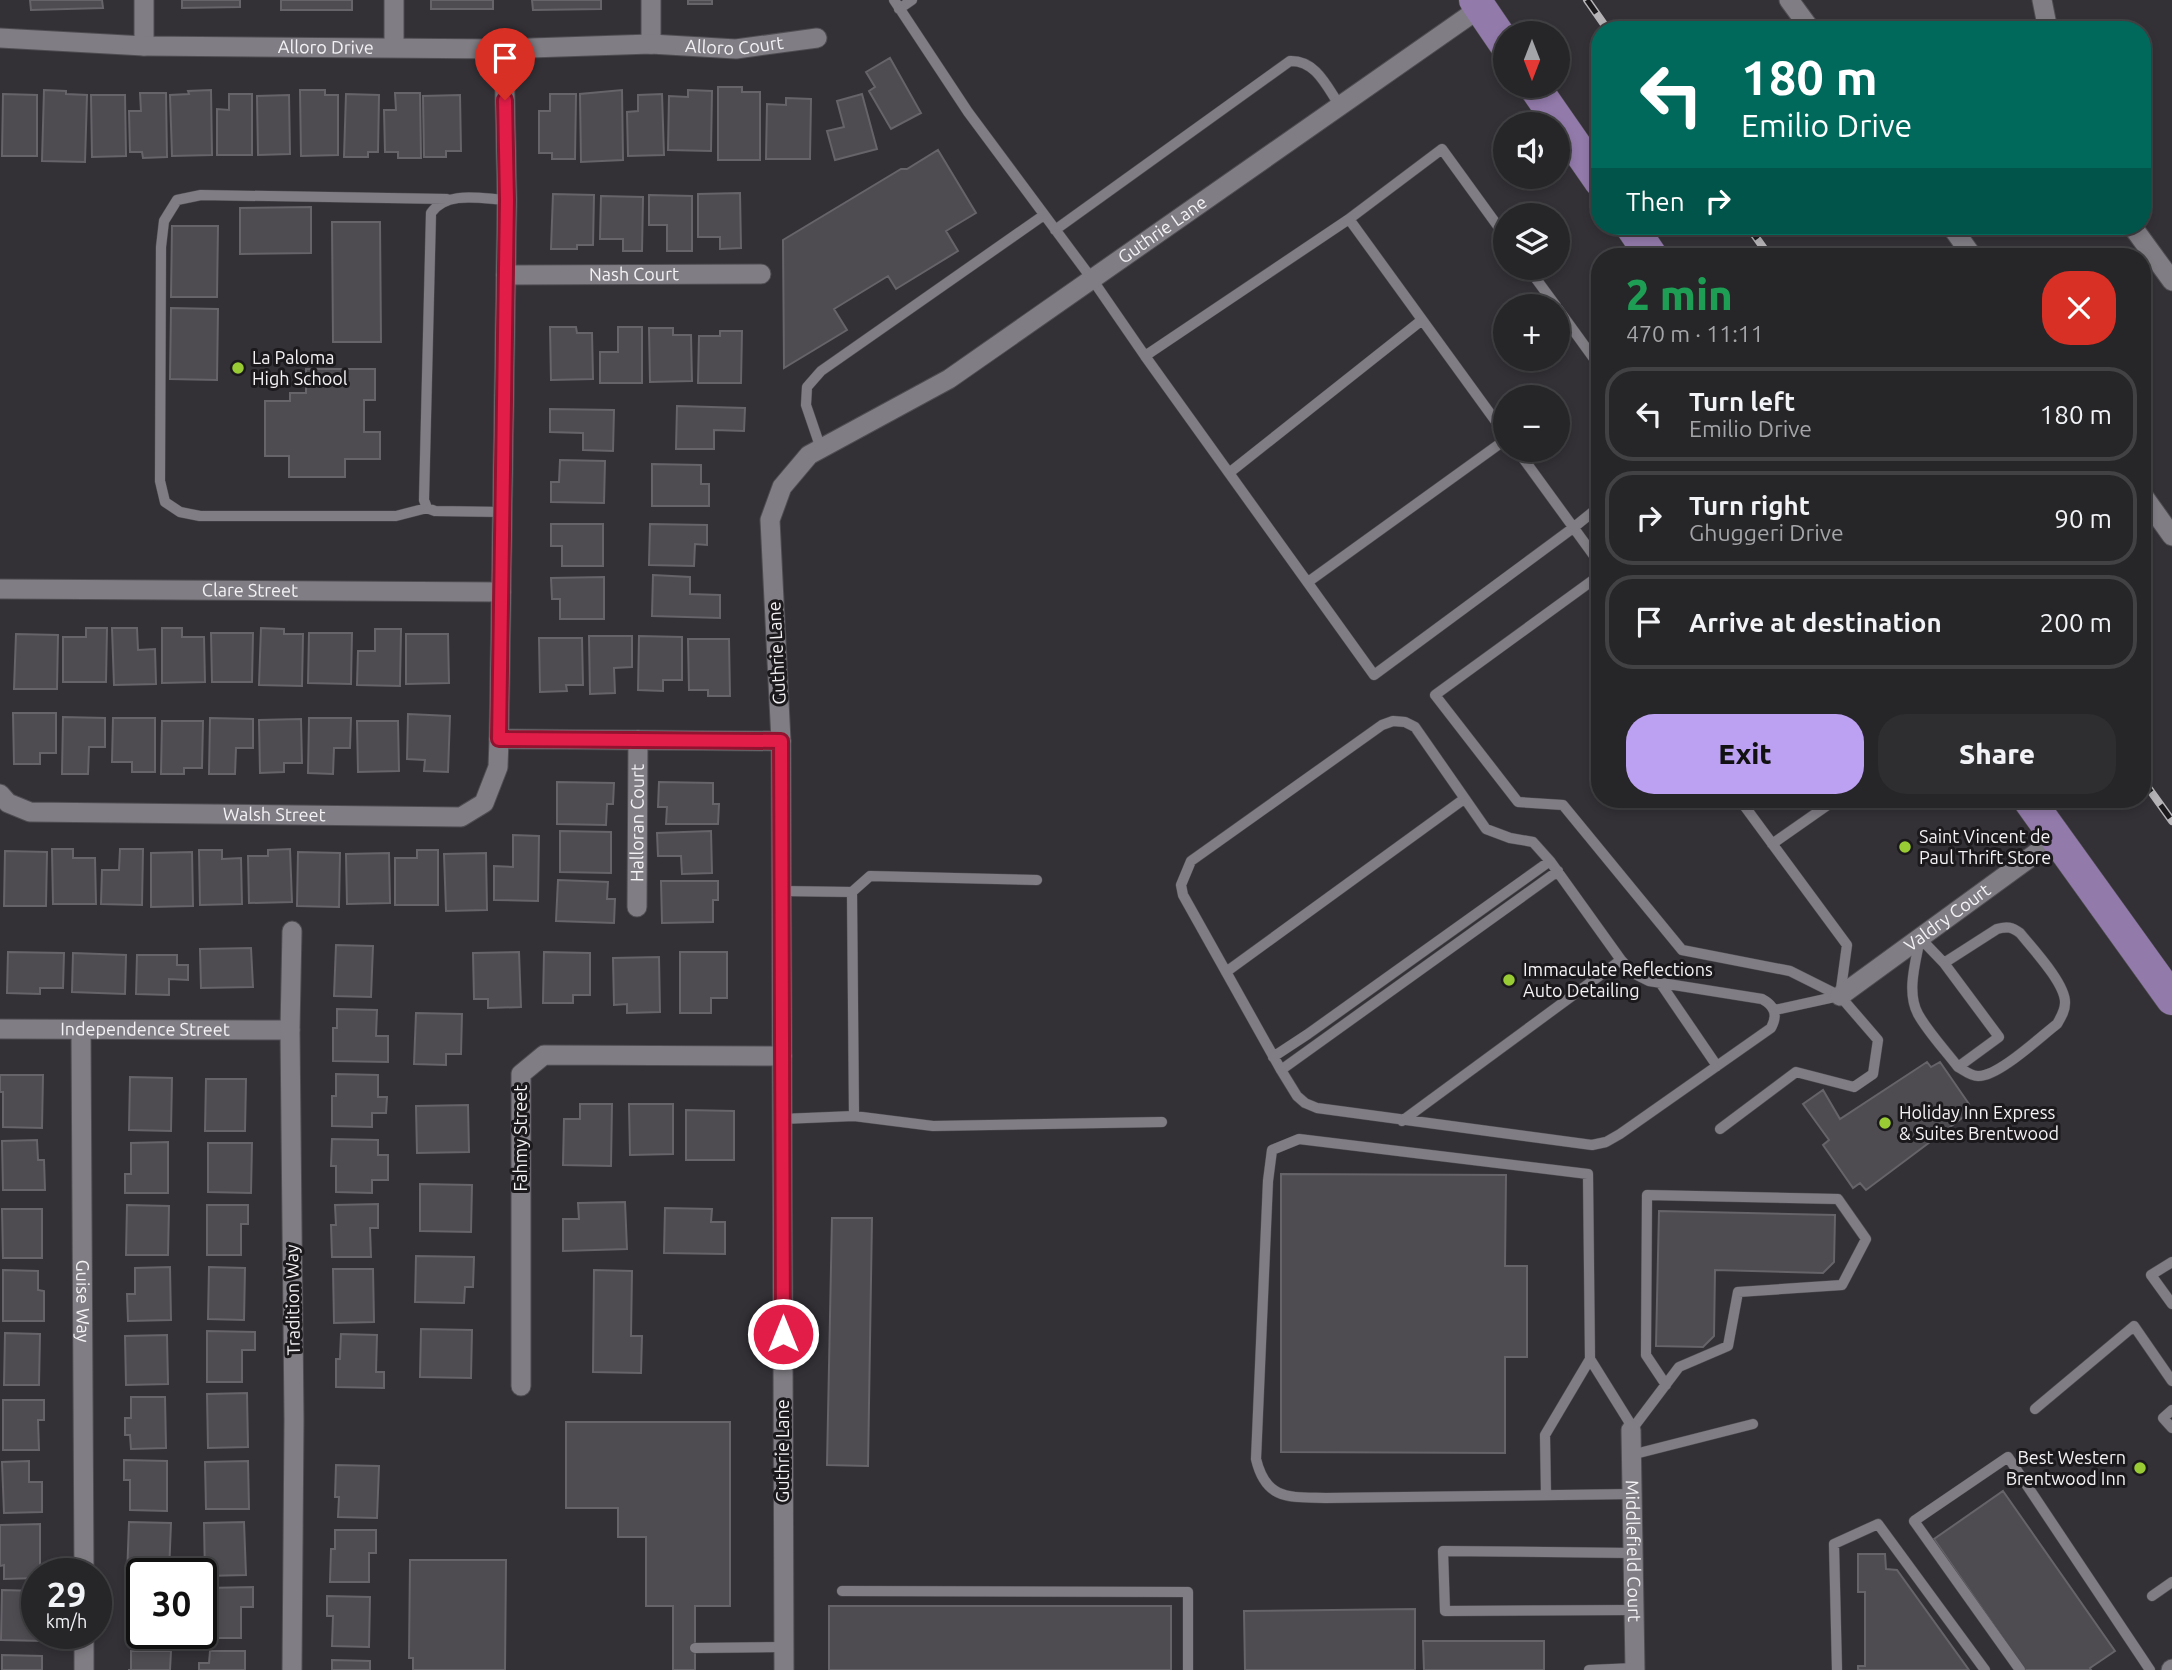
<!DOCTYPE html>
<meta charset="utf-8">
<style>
body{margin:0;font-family:Ubuntu,sans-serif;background:#2e2d30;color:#f1f3f6;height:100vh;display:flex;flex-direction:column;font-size:26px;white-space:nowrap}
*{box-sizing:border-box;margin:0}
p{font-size:23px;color:#a4a5a8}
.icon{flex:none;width:38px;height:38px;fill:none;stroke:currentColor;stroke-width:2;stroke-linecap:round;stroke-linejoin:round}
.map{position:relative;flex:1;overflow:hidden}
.sheet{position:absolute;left:1591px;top:248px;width:560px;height:560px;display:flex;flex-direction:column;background:#262528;border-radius:28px;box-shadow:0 4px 10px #0003,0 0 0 2px #424245}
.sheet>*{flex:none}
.banner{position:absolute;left:1591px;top:21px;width:560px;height:214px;border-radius:28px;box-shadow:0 4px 10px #0003,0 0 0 2px #424245;background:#00695c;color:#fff;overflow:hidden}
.needle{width:46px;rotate:180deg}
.fabs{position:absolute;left:1493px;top:21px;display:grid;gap:14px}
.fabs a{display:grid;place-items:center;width:77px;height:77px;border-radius:50%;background:#262528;box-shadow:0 4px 10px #0003,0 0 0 2px #424245;font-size:35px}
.speed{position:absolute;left:21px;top:1558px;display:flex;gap:14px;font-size:35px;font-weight:700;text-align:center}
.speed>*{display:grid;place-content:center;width:91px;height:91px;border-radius:50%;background:#262528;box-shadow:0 4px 10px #0003,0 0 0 2px #424245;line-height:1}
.speed small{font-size:18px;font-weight:400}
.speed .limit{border:4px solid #111;border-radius:10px;background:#fff;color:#111}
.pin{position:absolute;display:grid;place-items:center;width:60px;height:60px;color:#fff;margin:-72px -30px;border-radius:50% 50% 50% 0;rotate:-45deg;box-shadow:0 0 7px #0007}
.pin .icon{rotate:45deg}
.me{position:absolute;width:77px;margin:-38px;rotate:0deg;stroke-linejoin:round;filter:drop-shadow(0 0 5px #0008)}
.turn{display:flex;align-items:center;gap:24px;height:147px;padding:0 35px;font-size:32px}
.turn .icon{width:91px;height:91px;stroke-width:2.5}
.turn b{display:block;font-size:49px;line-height:60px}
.then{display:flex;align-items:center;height:66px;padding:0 35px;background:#0003;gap:14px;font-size:26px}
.round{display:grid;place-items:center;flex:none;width:74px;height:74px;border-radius:28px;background:#2e2d30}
.summary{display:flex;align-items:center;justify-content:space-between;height:119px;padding:0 35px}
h1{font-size:42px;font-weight:800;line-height:52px;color:#1e9e55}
.primary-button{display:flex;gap:14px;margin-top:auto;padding:14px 35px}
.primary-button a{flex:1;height:80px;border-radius:28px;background:#bca0f2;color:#111;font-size:28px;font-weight:800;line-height:80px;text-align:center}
.primary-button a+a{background:#2e2d30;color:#f1f3f6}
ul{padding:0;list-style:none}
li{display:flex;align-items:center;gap:21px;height:94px;margin:0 14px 10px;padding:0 21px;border:4px solid #424245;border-radius:28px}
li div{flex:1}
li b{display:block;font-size:26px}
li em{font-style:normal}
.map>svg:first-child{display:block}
</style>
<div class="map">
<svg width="2172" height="1670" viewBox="0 0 2172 1670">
<rect width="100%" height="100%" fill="#333136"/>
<path fill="#4e4c51" stroke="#666369" stroke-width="2" d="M30,0H102L103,8L31,10Z
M182,0H240V7L182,8Z
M281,0H352V10H281Z
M431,0H493V9H431Z
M532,0H601V9L533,10Z
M688,0H712V4H688Z
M890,58L921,113L891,129L869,91L875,87L866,72Z
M718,87H742V92H760V160H718Z
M44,90L66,91V94L87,95L85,162L42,161Z
M211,90L212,155L172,156L170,95L189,94L188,91Z
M300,90H325V95H338V155L301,156Z
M622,90L623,160L581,162L580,94Z
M688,90L712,91L711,151L668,150L669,96L688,97Z
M140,93H166L167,157L143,158L142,152H130L129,111H141Z
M395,93H420L421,158H398V152H385L384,110H396Z
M3,94L37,95V156H2Z
M229,94H252V155H217V109L229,110Z
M346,94L379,95L378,152H368V157H344Z
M550,94H576L575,159H552V153H539V111H550Z
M662,94L664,155L628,156L627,112L638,111V95Z
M862,94L877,149L835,160L827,131L844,127L837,101Z
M91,95H125L126,156L92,157Z
M289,95L290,154L258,155L257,96Z
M460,95L461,151H446V157H424L423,96Z
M786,98L811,99L810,159H766L767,104L786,105Z
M938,150L976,213L946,231L958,251L896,289L888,276L834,309L847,330L784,368L783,240L901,169H907Z
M740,193L741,248L720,249V237H698V194Z
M553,194L594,195L593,245H577V249H551Z
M649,195L692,196V251H667V225H649Z
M601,196L643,197L642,251H623V239H600Z
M311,207V253L240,254V208Z
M332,222H380L381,342H333Z
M172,226H218L217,297H171Z
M171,308L218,309L217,380L170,379Z
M550,327H576L577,333H592L593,379L551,380Z
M618,327H642V383H600V352H618Z
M649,328H673V335H691L692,381L650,382Z
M720,331H742L741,383H698L699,336H720Z
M306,369H375V400H364V432H380V459H345V477H289V456H265V401H290V393H306Z
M677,406L745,408L744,431L714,430V449H676Z
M550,409L614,410L613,451L583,450V433L550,432Z
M560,460L605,461L604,503L551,502V482H559Z
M652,464L701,465V484H709V506H652Z
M551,524H603V566H562V546H551Z
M650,524L707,525V545L695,544L694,566L649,565Z
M653,575L690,577V594L720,595V618L652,616Z
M604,577V619H560V599H552L551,578Z
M86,628H107L106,682H63V637H86Z
M112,628H137L138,650L155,649L156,684L114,685Z
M162,628H182V637H204L205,682L162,683Z
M261,628L284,629V634H303L302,686L259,685Z
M375,629H401L400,686L357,685L358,651H375Z
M211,633H253L252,682H212Z
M309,633H352L351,684L308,683Z
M16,634L58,635L57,689H14Z
M406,634H448L449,683L406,684Z
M589,636H632V667L614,668L615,693L590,694Z
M639,636L682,637V680H663V691L638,690Z
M539,638H582L583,685H566L567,691L540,692Z
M688,639H729L730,696H708V690H689Z
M13,713H56V753H40V764H14Z
M408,714L450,716L448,772L424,771L425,760L407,759Z
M63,717L105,718V747H89L88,774H62Z
M113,718H155V772H132V762H112Z
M210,718L253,719V748H236L235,774H209Z
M309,718H351L350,748H334L333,774L308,773Z
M301,719L302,763H284V772L260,773L259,720Z
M162,721H203L202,768H184V774H161Z
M357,721H398L399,771L358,772Z
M557,782L614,783L613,804H607L606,825L557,824Z
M659,782L713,783V804H719L718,824H666L667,807H658Z
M560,831L611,832V873L560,872Z
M711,831L712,873L682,874L681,856H658L657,833Z
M513,835L539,836L538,901L494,900V866L513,867Z
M52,849H73V858H95L96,904H53Z
M120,849H143L142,905L101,904L102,870H119Z
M290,849L292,902L249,903L248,856H268V850Z
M199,850H222V859L241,858L242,904L200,905Z
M417,850H438V905H395V858H417Z
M5,851L47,852L46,906H4Z
M192,852L193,906L151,907V853Z
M298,852L340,853L339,907L297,906Z
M389,853L390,903L347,904L346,854Z
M486,853L487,910L446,911L444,854Z
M558,880L608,882L607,899H615L614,923L556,921Z
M661,881H718V900H713V922L662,923Z
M336,945L373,946L371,997L334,996Z
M251,948L253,987L201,988L200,949Z
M8,952L64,953L63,988H40V994L7,993Z
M519,952L521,1007L488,1008V999H474L473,953Z
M544,952L590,953V995H573V1003H543Z
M680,952H727V998H711V1013H680Z
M73,953L126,955L125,994L72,992Z
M137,955H177V965H188V980L169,979V995L136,994Z
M659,957L660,1012L627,1013V1004L614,1005L613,958Z
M337,1009L377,1010L376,1036H388V1062L333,1061V1028H337Z
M416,1013L462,1014L461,1054H446V1065L414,1064Z
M1927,1062L1931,1067L1940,1062L1969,1104L1962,1110L1966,1115L1866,1190L1860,1183L1853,1188L1823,1145L1829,1140L1803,1104L1823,1090L1840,1119Z
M336,1074L378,1075V1097H387L386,1113H372V1127L332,1126V1096H336Z
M0,1075H43L42,1128L3,1127V1092H0Z
M130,1077L172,1078L171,1131L129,1130Z
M206,1079H246L245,1131H205Z
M580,1104H612L611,1166L563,1165L564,1119H580Z
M629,1104H673V1154L630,1155Z
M468,1105L469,1152L417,1153L416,1106Z
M686,1110L734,1111V1160H686Z
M332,1139L378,1140V1155H388V1180H372V1193L336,1192V1166H331Z
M37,1140L38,1160H44L45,1190H3L2,1141Z
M168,1142V1193H125V1174H131V1143Z
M208,1143H252L251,1193L208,1192Z
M1281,1174L1506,1175L1505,1266H1527V1357H1505V1453L1281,1452Z
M420,1184L472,1185L471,1232L420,1231Z
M625,1202L627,1249L563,1251V1219H579L578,1203Z
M378,1204V1228H370L371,1257H332L331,1225H336L335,1205Z
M127,1205L169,1206L168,1255H126Z
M207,1205H248V1224H241V1255H207Z
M665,1208L712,1209L711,1222H725V1254L664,1253Z
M2,1209H42V1258H3Z
M1659,1211L1835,1215L1834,1262L1823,1273L1715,1270L1714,1336L1703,1347L1656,1346Z
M832,1218H872L868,1466L827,1465Z
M416,1256L474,1257L473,1287H465L464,1303L415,1302Z
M170,1267L171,1320L128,1321L127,1294H135V1268Z
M209,1267L245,1268L244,1320L208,1319Z
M333,1269H373L374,1322L334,1323Z
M3,1270L38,1271V1290L44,1291V1321H3Z
M594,1270L632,1271L631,1336H642L641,1373L593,1372Z
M421,1329L472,1330L471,1378L420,1377Z
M207,1331L255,1332V1350H242V1382H207Z
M5,1333L40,1334L39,1385H4Z
M341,1334L377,1335L376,1372H384V1388L336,1387V1359H340Z
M167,1335L168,1384L126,1385L125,1336Z
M247,1393L248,1447L208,1448L207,1394Z
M131,1397H165L166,1448L131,1449L130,1435H125V1418H131Z
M3,1400H44V1420H38L39,1450H3Z
M566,1422H730V1606H695V1670H673V1606H646V1537H618V1508H566Z
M124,1460L167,1461V1511L130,1510V1480H124Z
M29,1461V1482H42V1512L4,1513L2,1462Z
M248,1461L249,1509H206L205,1462Z
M336,1465L379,1466L377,1518L338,1517L339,1497H335Z
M2003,1491L2115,1651L2090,1668L2091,1670H2025L1934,1539Z
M129,1522L171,1523L169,1573L127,1576Z
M244,1522L246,1575L205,1576L204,1523Z
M40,1524V1573H37V1578L4,1579V1565L0,1566V1525Z
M335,1530H376V1553H369V1582H330L331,1549H335Z
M1858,1554H1885L1886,1569L1897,1570L1969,1670H1858V1666H1865V1592H1858Z
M410,1560H506L505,1670H413V1658H409Z
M253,1587V1607H241V1638H208L207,1588Z
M125,1589H142V1633H169V1638H125Z
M2,1590L37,1591V1633H43V1641L1,1640Z
M327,1596L370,1597L369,1647L332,1646L333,1616H327Z
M829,1606H1171V1670H829Z
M1415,1609V1670H1245L1244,1611Z
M1423,1641H1544V1670H1424Z
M131,1651H171L170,1670H128H131Z
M210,1651H245V1670H199V1663H209Z
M2,1655L42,1656V1670H2Z
M332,1660L370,1661V1670H332Z"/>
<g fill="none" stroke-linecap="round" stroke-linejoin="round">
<g stroke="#4f4d52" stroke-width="11">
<path id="service" d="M894,0L968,112L1092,279L1145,356
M899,9L912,0
M1349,219L1145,356L1374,675L1573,528L1600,506
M1055,230L1290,61C1316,60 1327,87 1340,106
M1505,236L1442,149L1349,219L1505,434
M1528,268L1556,306
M1558,309L1600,367
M821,449L806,405L807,387L821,371L1044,215
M1517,450L1600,564
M1229,473L1422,320
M427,508L396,516H200L180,512L165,502L160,481L161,247L164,221L177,200L201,195L447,199
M503,512L435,511L427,508L424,500L431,213C447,190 482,199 507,200
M1600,575L1435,695L1518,802L1563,805L1682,950L1790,971L1840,996L1878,1040L1873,1074L1854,1087L1796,1072L1720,1129
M1308,582L1505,440
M1393,721L1405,722L1415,727L1486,829L1510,838L1533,842L1550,861L1621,960L1633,973L1649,981L1762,999C1775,1006 1778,1015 1771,1028L1620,1134L1606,1142L1592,1145L1317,1108L1305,1103L1297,1096L1281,1070L1183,895L1181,885L1191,861L1382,725Z
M1740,800L1847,945L1840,996
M1772,844L1835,800
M781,891L852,892L854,1116L782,1119
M852,892L870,876L1037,880
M1920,938L1944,963L1999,1037L1958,1067C1945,1050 1928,1032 1918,1014C1906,992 1916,961 1920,938Z
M1944,963L1997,929C2007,926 2012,927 2020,933C2032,948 2066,984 2065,1003C2065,1011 2061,1017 2057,1024C2040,1037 1998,1077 1978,1076C1970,1076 1964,1070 1958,1067
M1226,972L1464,799
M1661,984L1717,1066
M1775,1010L1839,996
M1273,1057L1308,1034L1550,861
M1281,1070L1558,871
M854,1116L933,1126L1162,1122
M1402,1121L1621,960
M2172,1262L2151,1275L2172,1304
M1590,1359L1588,1174L1299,1139L1272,1150L1268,1181L1256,1459C1266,1501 1290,1497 1326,1498L1632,1494
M2035,1409L2134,1326L2172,1381
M2172,1410L2163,1418L2172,1428
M1631,1430L1633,1428L1679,1367L1728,1346L1738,1292L1842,1285L1866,1239L1838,1199L1647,1195L1646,1355L1666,1385
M1631,1455L1753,1424
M1546,1495L1545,1435L1590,1359L1633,1428
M1633,1553L1443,1551L1445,1611L1634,1610
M842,1591L1188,1592V1670
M2152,1596L2172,1582
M695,1648L784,1647
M1589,1670L1635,1668
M1837,1670L1834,1544L1878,1524L1985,1670
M2020,1670L1914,1521L2008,1457L2150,1670"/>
</g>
<g stroke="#4f4d52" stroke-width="21">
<g id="minor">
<path d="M144,0V46"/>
<path d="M394,0V47"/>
<path d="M651,0V44"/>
<path d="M1789,0L1811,30"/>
<path d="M2042,0L2048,30"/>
<path id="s1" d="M0,38L144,46L504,49L651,44L736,49L817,38"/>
<path d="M1951,226L1973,257"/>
<path d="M2132,226L2172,281"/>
<path id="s2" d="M506,275L761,274"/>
<path d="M2142,494L2172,536"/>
<path id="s3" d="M0,589L501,592"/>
<path d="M499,739L781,741"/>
<path id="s4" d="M0,794L8,803L30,812L461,817L484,803L498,767L499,739L507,200L504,49"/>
<path id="s5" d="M637,907L638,740"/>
<path id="s6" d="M1840,996L2057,838"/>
<path id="s7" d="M0,1029L290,1030"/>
<path id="s8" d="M81,1030L84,1573"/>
<path d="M521,1386V1074L544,1055L782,1056"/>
<path id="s9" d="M1631,1430L1635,1670"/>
<path d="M84,1633V1670"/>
<path d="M292,1670L294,1420L290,1030L292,931"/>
<path id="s10" d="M784,1670L781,741L770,520L782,487L809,455L949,379L1480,8"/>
<path d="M2171,1670L2172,1669"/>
</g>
</g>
<g stroke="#4f4d52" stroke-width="33">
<path id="primary" d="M1475,0L1505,44
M1534,86L1600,181
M1631,226L1652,257
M2029,800L2172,999"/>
</g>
<use href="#service" stroke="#807d84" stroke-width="10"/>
<use href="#minor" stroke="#807d84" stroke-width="19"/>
<use href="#primary" stroke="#927aaa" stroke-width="32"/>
<g stroke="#b5b3b6" stroke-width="8">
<path id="rail" d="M1587,0L1608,30
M1748,226L1770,257
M2142,779L2172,821"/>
</g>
<use href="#rail" stroke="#1b191c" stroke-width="5" stroke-dasharray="16" stroke-linecap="butt"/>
</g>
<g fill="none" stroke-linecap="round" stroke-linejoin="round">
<g stroke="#92132f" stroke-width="18">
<path id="route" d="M505,100L507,200L499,739L781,741L783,1334"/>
</g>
<use href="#route" stroke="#e11d48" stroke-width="12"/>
</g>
<g fill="#99cb35" stroke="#1b191c" stroke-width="2.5">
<circle cx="238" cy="368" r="7"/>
<circle cx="1905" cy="847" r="7"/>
<circle cx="1509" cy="980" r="7"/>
<circle cx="1885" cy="1123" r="7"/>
<circle cx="2140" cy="1468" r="7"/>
</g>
<g text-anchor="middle" stroke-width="6" stroke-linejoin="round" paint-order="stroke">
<g font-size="18" fill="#f4f2f5" stroke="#1b191c">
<text dy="6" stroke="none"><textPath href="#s1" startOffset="735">Alloro Court</textPath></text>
<text dy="6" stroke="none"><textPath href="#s1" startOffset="326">Alloro Drive</textPath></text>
<text dy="6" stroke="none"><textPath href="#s10" startOffset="1647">Guthrie Lane</textPath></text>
<text dy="6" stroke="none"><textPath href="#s2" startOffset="128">Nash Court</textPath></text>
<text dy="6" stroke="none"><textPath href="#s3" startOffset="250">Clare Street</textPath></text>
<text transform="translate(777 653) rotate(-93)" y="6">Guthrie Lane</text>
<text dy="6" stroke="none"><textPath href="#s4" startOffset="280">Walsh Street</textPath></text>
<text dy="6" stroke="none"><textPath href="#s5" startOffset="84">Halloran Court</textPath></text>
<text dy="6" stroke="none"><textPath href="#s6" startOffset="133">Valdry Court</textPath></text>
<text dy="6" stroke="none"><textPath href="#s7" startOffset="145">Independence Street</textPath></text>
<text transform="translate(521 1138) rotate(-90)" y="6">Fahmy Street</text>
<text transform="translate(293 1300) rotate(-91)" y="6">Tradition Way</text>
<text dy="6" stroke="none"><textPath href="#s8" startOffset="271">Guise Way</textPath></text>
<text transform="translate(783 1451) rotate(-90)" y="6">Guthrie Lane</text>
<text dy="6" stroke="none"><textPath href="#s9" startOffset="121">Middlefield Court</textPath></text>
</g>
<g font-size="18" fill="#f4f2f5" stroke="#1b191c" text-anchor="start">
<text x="252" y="364">La Paloma<tspan x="252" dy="21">High School</tspan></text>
<text x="1919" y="843">Saint Vincent de<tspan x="1919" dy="21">Paul Thrift Store</tspan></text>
<text x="1523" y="976">Immaculate Reflections<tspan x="1523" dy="21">Auto Detailing</tspan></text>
<text x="1899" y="1119">Holiday Inn Express<tspan x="1899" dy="21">&amp; Suites Brentwood</tspan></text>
<text x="2126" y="1464" text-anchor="end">Best Western<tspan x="2126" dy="21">Brentwood Inn</tspan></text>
</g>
</g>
</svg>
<div class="fabs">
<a><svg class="needle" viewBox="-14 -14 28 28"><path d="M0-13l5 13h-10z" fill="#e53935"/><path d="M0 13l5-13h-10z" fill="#a4a5a8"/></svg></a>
<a><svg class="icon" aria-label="sound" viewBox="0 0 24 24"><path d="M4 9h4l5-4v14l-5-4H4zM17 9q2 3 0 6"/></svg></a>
<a><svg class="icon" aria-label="layers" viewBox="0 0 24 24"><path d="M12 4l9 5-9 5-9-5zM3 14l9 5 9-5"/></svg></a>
<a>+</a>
<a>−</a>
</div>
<div class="speed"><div>29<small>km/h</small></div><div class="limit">30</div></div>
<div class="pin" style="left:505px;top:100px;background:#d93025"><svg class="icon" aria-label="arrive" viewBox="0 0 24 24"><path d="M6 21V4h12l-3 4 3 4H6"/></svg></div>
<svg class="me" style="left:783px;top:1334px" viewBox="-20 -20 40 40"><circle r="17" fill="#e11d48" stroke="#fff" stroke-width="3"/><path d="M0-11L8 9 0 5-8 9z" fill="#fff"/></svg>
<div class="banner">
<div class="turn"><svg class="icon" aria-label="left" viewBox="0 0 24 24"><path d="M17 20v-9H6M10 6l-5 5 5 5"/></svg><div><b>180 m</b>Emilio Drive</div></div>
<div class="then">Then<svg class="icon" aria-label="right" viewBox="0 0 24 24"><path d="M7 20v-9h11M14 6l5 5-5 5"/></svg></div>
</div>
<section class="sheet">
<div class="summary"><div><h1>2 min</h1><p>470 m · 11:11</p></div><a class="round" style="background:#d93025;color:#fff"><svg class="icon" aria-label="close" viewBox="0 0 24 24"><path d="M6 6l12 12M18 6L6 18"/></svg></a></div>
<ul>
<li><svg class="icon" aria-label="left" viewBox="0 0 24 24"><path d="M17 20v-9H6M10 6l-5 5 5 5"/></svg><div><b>Turn left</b><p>Emilio Drive</p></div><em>180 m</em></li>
<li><svg class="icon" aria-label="right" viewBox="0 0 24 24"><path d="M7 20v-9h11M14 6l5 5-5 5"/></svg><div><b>Turn right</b><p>Ghuggeri Drive</p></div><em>90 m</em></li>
<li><svg class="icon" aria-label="arrive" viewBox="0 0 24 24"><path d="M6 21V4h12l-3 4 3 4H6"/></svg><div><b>Arrive at destination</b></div><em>200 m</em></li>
</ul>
<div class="primary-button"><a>Exit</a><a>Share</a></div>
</section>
</div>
